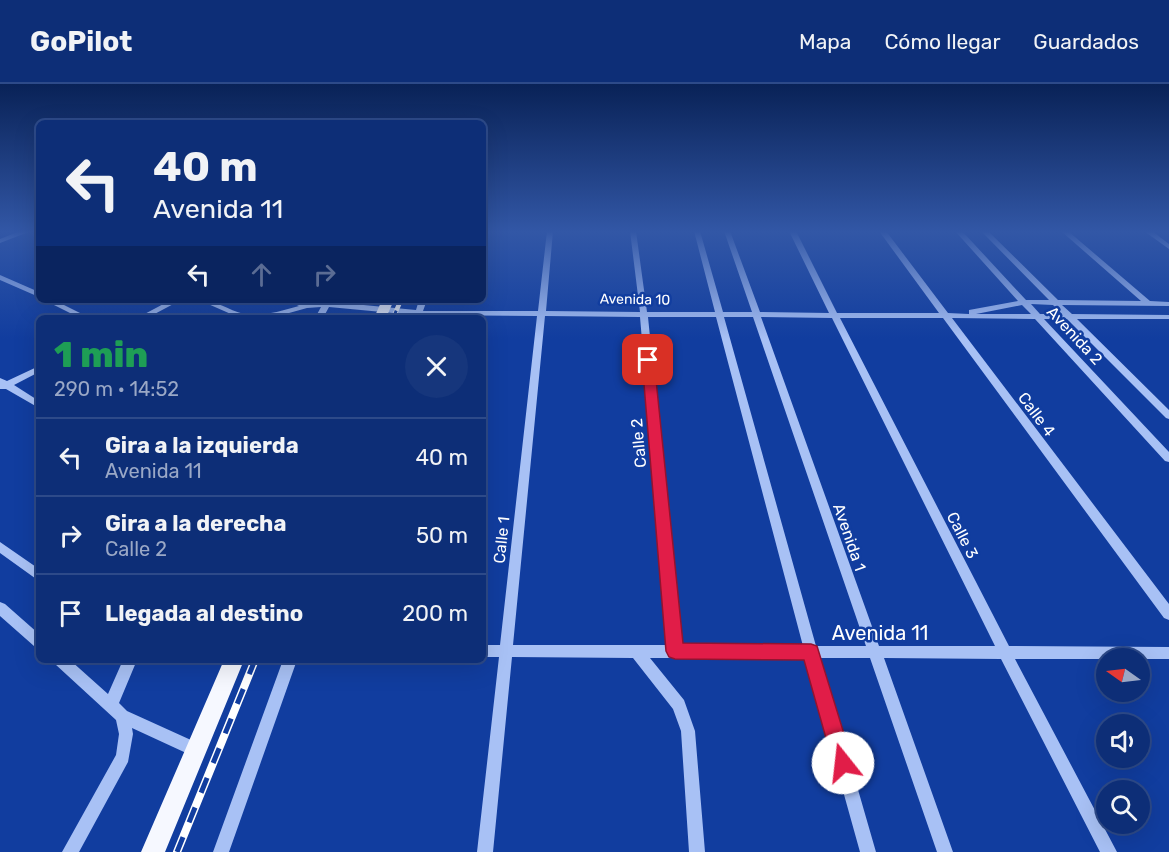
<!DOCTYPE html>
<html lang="es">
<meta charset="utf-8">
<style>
body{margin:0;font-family:Rubik,sans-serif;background:#16367c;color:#f1f3f6;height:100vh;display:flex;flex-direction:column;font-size:22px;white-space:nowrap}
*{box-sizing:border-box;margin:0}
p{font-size:20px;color:#9aa8c6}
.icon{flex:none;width:33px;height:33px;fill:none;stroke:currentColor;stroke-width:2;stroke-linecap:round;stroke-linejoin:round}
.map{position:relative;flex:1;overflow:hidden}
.panel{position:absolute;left:36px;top:231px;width:450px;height:348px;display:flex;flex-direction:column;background:#0d2e77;border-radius:9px;box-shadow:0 6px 24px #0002,0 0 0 2px #2d4a89}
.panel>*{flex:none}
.top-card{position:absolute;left:36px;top:36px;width:450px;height:183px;border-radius:9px;box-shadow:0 6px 24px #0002,0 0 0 2px #2d4a89;background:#0d2e77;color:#f1f3f6;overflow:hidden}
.needle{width:39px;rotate:284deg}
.fabs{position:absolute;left:1096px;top:564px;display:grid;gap:12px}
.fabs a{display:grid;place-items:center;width:54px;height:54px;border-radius:50%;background:#0d2e77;box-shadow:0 6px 24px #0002,0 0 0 2px #2d4a89;font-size:30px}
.pin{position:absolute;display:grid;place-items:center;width:51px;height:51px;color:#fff;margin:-26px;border-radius:12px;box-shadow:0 3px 9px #0006}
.me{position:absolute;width:66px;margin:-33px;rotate:344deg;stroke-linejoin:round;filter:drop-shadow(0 0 4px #0008)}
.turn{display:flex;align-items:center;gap:21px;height:126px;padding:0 18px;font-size:27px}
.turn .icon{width:78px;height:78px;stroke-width:2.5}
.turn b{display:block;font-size:42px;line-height:51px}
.lanes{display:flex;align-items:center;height:57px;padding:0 18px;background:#0003;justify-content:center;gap:30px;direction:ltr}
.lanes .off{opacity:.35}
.round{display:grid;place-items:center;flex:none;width:63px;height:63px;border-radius:32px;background:#16367c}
.head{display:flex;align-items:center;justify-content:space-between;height:102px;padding:0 18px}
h1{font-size:36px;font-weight:800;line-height:45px;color:#1e9e55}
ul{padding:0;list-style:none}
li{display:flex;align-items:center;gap:18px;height:78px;padding:0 18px;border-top:2px solid #2d4a89}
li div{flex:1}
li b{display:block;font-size:22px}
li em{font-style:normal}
header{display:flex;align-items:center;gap:36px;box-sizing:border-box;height:84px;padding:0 30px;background:#0d2e77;border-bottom:2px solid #2d4a89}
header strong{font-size:28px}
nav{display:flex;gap:33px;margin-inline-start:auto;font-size:21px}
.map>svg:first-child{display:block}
</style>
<header>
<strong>GoPilot</strong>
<nav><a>Mapa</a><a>Cómo llegar</a><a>Guardados</a></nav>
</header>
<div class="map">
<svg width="1169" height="768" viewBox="0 0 1169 768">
<rect width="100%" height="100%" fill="#113d9f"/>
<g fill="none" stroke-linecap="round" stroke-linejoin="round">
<path fill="#a8c1f5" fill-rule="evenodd" d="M20,147H31L0,159V155Z
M547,147H553L546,227L640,228L630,147H636L647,228H715L694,147H700L723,228H752L724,147H730L760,228L829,229L789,147H796L837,229H939L879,147H886L948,229L969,230V226L1018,217L955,147H962L1026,216H1049L981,147H988L1058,216L1141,217L1061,147H1068L1150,217L1169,218V222L1062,221L1072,230L1169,231V235H1077L1169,326V335L1166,334L1067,235H1044L1169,368V378L1165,377L1035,235L952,234L1169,520V536L1164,534L943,234H840L1009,562L1169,563V575H1015L1117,768H1100L1001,575L884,574L953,768H937L870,574H820L876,768H860L806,574H650L684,616L695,647L705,768H689L681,647L673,625L633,574L512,573L493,768H477L499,573H483V561H500L537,232L422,231L421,234H413L414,231L329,223L323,234H315L321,223L307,224L271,234H240L199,216C216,216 228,226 244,230C262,233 281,227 299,222L286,216H297L308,220L333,216L332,218L416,226L419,216H427L423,227H538ZM1031,220L1053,221L1062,230H1040ZM1022,221L1031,230H976ZM545,232L640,233L668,561H513ZM648,233H716L803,562L681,561ZM724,233H753L866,562H816ZM761,233L832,234L995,562H879Z
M1144,147H1152L1169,160V165Z
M0,191L39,208V213L0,196Z
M44,216H54L90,234H80Z
M171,216H181L147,234H137Z
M39,282V288L14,301L39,317V324L6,305H0V294L7,297Z
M0,458L39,485V497L0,469Z
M0,518L5,520L39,550V564L34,562L0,532Z
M53,576H70L108,610L123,576H137L119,619L127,627L202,661L205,666L202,671L197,674L132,644L133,650L128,678L79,768H62L116,671L119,650L116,636L55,580Z
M283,576H297L229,768H213Z"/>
<path fill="#f6f8ff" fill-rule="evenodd" d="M382,216H394L386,234H374Z
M224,576H244L165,768H141Z"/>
<g stroke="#fff" stroke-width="4.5">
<path id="rail-far1" d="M393,234L401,216"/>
</g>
<g stroke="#fff" stroke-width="8">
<path id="rail" d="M177,768L255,576"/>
</g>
<use href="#rail-far1" stroke="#113d9f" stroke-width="3" stroke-dasharray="8" stroke-linecap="butt"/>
<use href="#rail" stroke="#113d9f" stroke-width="5" stroke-dasharray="16" stroke-linecap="butt"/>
</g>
<linearGradient id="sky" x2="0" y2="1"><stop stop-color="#092257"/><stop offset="0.58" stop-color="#3257a6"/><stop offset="1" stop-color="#3257a6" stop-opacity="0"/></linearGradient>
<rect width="1169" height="255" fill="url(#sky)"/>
<path fill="#e11d48" stroke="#92132f" stroke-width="1.5" d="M648,273L654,276L683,559L811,560L817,562L853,679L850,686L843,689L836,686L833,679L804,576L675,575L669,573L666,567L642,276Z"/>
<g text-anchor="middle" stroke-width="5" stroke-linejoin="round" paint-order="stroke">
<g font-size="14" fill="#fff" stroke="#113d9f">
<text transform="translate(635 215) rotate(1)" y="5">Avenida 10</text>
</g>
<g font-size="16" fill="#fff" stroke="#113d9f">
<text transform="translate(1075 251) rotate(47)" y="6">Avenida 2</text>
<text transform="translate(1037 330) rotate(53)" y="6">Calle 4</text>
<text transform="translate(638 359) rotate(-95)" y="6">Calle 2</text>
<text transform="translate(963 451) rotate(63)" y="6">Calle 3</text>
<text transform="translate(850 453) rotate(71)" y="6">Avenida 1</text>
<text transform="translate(501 456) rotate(-84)" y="6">Calle 1</text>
</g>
<g font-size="20" fill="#fff" stroke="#113d9f">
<text x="880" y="556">Avenida 11</text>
</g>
</g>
</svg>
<div class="fabs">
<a><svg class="needle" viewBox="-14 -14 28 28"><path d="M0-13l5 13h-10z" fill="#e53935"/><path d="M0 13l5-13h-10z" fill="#9aa8c6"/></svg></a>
<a><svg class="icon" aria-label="sound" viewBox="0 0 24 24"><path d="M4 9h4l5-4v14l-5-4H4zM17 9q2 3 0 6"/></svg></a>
<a><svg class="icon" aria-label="search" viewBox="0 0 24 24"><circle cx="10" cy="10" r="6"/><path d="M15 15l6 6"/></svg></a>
</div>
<div class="pin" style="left:648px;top:276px;background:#d93025"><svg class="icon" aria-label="arrive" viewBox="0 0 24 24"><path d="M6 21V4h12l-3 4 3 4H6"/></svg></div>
<svg class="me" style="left:843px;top:679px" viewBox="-20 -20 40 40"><circle r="19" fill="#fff"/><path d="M0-13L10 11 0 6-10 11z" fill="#e11d48"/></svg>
<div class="top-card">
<div class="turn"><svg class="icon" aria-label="left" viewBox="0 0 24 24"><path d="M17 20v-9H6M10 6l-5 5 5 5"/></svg><div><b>40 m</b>Avenida 11</div></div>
<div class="lanes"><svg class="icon" aria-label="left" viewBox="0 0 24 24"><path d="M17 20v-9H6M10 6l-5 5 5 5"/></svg><svg class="icon off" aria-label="ahead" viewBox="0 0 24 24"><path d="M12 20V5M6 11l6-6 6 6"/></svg><svg class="icon off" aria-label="right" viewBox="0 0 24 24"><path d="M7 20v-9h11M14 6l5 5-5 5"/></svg></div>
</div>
<section class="panel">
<div class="head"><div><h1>1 min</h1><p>290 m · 14:52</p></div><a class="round"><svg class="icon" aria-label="close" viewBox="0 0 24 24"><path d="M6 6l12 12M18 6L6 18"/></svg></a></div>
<ul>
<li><svg class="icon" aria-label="left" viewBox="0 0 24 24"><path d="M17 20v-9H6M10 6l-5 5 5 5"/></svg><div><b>Gira a la izquierda</b><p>Avenida 11</p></div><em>40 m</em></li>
<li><svg class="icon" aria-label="right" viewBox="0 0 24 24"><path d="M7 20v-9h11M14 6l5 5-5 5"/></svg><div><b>Gira a la derecha</b><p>Calle 2</p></div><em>50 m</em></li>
<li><svg class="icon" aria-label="arrive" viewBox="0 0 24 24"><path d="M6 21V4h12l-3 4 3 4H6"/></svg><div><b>Llegada al destino</b></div><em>200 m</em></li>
</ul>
</section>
</div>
